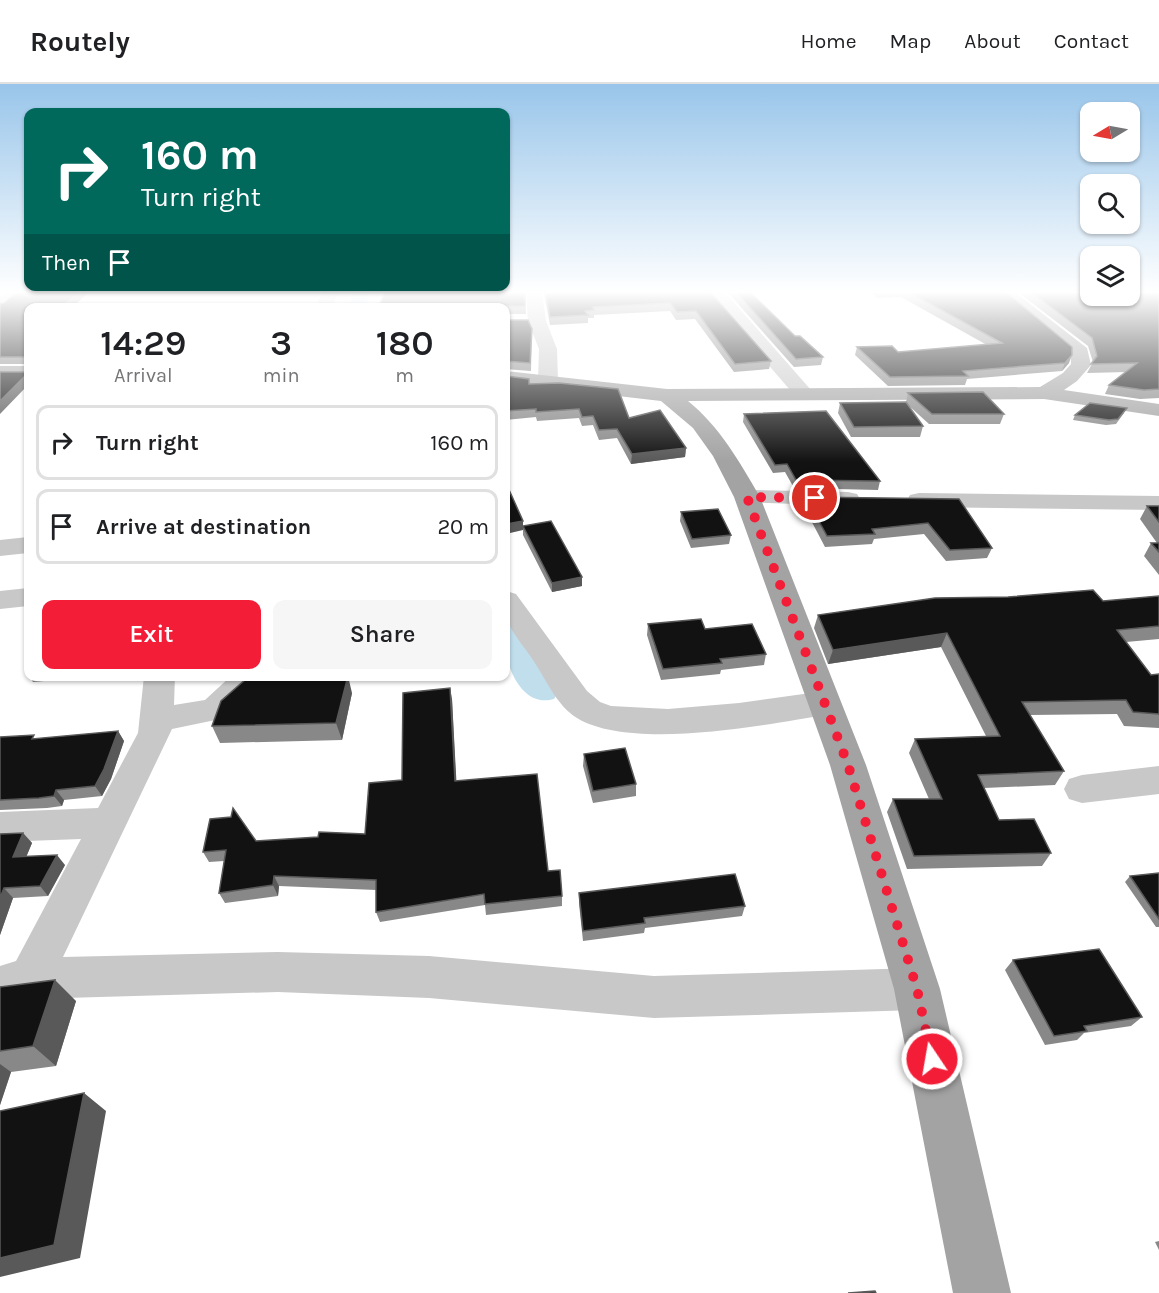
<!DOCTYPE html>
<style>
body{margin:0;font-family:Karla,sans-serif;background:#f6f6f6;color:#202124;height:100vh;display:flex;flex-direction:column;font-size:22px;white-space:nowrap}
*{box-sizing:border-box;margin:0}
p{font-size:20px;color:#757577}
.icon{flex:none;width:33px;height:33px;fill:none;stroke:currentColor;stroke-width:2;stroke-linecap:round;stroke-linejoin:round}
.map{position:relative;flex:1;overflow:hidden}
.side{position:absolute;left:24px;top:219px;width:486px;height:378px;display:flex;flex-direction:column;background:#fff;border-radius:12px;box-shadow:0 2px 4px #0004}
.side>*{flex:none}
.guide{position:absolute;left:24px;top:24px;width:486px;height:183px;border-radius:12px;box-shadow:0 2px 4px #0004;background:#00695c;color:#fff;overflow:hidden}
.needle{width:39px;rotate:260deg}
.fabs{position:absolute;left:1080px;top:18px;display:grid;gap:12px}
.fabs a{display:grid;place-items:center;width:60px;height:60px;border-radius:12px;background:#fff;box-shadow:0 2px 4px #0004;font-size:30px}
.pin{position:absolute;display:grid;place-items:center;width:51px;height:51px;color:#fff;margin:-26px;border:3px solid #fff;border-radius:50%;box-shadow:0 2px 6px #0007}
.me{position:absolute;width:66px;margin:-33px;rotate:348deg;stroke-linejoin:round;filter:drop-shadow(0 0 4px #0008)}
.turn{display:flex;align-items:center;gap:21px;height:126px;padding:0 18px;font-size:27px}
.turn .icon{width:78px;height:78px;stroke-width:2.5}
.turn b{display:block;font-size:42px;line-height:51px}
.then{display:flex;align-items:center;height:57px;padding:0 18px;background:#0003;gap:12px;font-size:22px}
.eta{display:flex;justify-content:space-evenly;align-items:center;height:102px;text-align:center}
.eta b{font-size:36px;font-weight:600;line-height:42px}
.button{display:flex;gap:12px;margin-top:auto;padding:12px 18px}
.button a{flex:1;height:69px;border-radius:12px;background:#f31d38;color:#fff;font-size:24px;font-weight:600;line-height:69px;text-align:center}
.button a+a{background:#f6f6f6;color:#202124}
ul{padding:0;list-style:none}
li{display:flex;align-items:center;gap:18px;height:75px;margin:0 12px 9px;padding:0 6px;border:3px solid #e0e0e0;border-radius:12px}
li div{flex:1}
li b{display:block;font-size:22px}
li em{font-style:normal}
header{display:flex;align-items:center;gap:36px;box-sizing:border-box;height:84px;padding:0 30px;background:#fff;border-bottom:2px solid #e0e0e0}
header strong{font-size:28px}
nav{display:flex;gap:33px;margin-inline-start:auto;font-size:21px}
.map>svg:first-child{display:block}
</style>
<header>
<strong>Routely</strong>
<nav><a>Home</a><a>Map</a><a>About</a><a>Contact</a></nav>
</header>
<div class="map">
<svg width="1159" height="1209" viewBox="0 0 1159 1209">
<rect width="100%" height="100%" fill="#fff"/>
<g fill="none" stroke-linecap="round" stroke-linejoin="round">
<path fill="#c1deed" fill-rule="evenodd" d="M353,209H369L365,224H349Z
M506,528L516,530L520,537L546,591L559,607L554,615C527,623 511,594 506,570C503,558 505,539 506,528Z"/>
<path fill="#c8c8c8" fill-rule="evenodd" d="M6,209H25L6,224L0,226V213Z
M322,209H338L332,224H316Z
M526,209H542L546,237L557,265L558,297L555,301H541L538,297L539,265L528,237Z
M706,209H724L730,214L811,306L814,310L811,314H797Z
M747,406L848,408L857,410L860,415L857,420L848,422L739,418L735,413L739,408Z
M919,409L1159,412V426L919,423L910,421L907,416L910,411Z
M28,453V469L0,472V456Z
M28,504V522L0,525V507Z
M506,507L516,510L587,607L600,618L611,622L668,625L739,619L825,607L836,611L841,619L836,627L825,631C764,641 631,667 577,634C556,621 546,595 533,576C515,549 502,542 506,507Z
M144,592H175L174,621L205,616L231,592H263L249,613L225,634L172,645L63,873L278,868L429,872L654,892L917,884L932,890L939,905L932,920L917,926L654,934L429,914L278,908L30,915L0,924V882L16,877L81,755L0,758V728L98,724L138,649Z
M1159,682V710L1082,719L1069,715L1064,705L1069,695L1082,691Z"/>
<path fill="#a3a3a3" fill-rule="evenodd" d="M997,209H1016L1087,264L1091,281L1077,297L1064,306L1159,320V332L1044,315L688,317C720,343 739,377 760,413L866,681L940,905L1011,1209H953L894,905L830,681L734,413L713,372L693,344L661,317L506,299V287L667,305L1040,303L1063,289L1071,280V270Z
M0,282H28V294H0Z"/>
</g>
<path fill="#888" d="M16,209H87L72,224H28V301L26,288V280H0V220L4,219Z
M525,209L526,230H506V224H378Z
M544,209H711L771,277L769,285L734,288L695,235L676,236L670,227L594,231V234H588V239L550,241Z
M727,209H751L795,252L823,273L821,281L794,283L731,212Z
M871,209H1007L1069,279L1062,287L967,295L965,301L888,302L855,271L857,263L898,268L987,261L901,213L877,214Z
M1019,209H1159V314L1140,315L1105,310L1109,301L1126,288L1087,289L1093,278L1088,262Z
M506,236L532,245L531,287L506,285Z
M506,292L629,334L686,364L685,373L631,380L617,354L599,356L593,341L582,342L579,334L537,337L536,333L506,336Z
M908,309L1004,330L1000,340H929L907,320L923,342L920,353H851L838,329L840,319L906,318Z
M1124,329L1116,340L1106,341L1073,336L1075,331Z
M744,330L880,397L878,406L794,404L785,388L773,389L743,338Z
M806,413L959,415L992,464L987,474L946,477L924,450L874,455L872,460L825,463L804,423Z
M1147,422H1159V491L1144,472L1151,459H1157L1140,435Z
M681,428L731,451L729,460L691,464L680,437Z
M523,442L582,502L552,508L523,451Z
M1159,512V555L1126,558L1151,591L1159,590V644L1124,642L1117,630L1030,631L1064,687L1055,701L984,704L999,736L1051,769L1042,782L907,785L887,728L893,715H929L909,669L915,655L986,652L941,563L828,580L814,544L818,531L1103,517Z
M648,540L705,545L766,570L764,581L721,586L720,590L661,596L647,551Z
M29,592H78L77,594L33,598Z
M352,609L342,656L220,659L212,642Z
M452,615L456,697L548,787L562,812V822L486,831L485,821L380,838L376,828V806L279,802L278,812L225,819L219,809L224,777L209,778L203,768L256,757L365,750L402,696Z
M118,647L124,657L111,695L102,712L64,716L62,722L47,724L0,726V653L37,655Z
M584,670L636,700V712L593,719L583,682Z
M23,749L32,759L26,773L65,781L48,812L13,814L0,851V750Z
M1159,789V843H1156L1125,798L1130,792Z
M579,809L745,822L742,832L645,844L644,849L583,857L579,820Z
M1013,876L1142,933L1131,942L1084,949L1077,956L1045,961L1005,886Z
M0,903L76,917L56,982L11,988L0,1021Z
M1159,1157V1166L1155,1158Z"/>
<path fill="#595959" d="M77,209H87L72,224H61Z
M1072,271L1069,279L1062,287L1065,279Z
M28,289V301L0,330V317Z
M686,364L685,373L631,380L632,370Z
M523,437V446L506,450V440Z
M582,493V502L552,508V499Z
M947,549L941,563L828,580L833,566Z
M348,592L352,609L342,656L336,639Z
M450,604L452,615L457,708L455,697Z
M118,647L124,657L111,695L102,712L95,702Z
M56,706L64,716L62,722L54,712Z
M23,749L32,759L22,783L13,773Z
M57,771L65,781L48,812L40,802Z
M274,792L279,802L278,812L273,801Z
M4,804L13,814L0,851V814Z
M55,896L76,917L56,982L33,962Z
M0,980L11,988L0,1021Z
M84,1009L106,1027L80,1174L0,1193V1174Z"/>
<path fill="#121212" stroke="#595959" stroke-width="1.5" d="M16,209H77L61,224H28V289L0,317V288H26V273H0V220L4,219Z
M385,209H525V222H504V224H378Z
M545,209H711L771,277L735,280L696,227L677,228L670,219L593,223L594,226L585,227L588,231L550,233Z
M737,209H751L795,252H800L823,273L796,275Z
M910,209H1007L1072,263V271L1065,279L963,287L968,292L890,293L857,263L892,262L898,268L1002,259Z
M1032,209H1090V212H1130V209H1159V305L1144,306L1109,301L1137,279L1091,280L1097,272L1092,254Z
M506,236H528L532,245L530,279L506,277Z
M506,292L529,295V300L559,299L618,305L629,334L660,326L686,364L632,370L617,345L599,346L593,332L582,333L579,325L536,328V325L506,327Z
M983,308L1004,330H932L908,309Z
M906,318L923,342L854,343L840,319Z
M1090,319L1127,324L1118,335L1109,336L1075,331Z
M826,327L880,397L796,396L787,380L775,381L744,330Z
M506,399L523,437L506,440Z
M806,413L959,415L992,464L950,466L928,439L872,445L875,450L827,452Z
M1147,422H1159V438Z
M718,425L731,451L692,455L681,428Z
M551,437L582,493L552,499L523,442Z
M1151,459H1159V468Z
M1093,506L1103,517L1159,512V542L1117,546L1151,591L1159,590V630L1133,628L1126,616L1022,618L1064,687L978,691L999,736L1034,735L1051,769L914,772L893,715H942L915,655L1000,652L947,549L833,566L818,531L935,514L1008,513Z
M701,535L705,545L752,540L766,570L720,575L722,579L663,585L648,540Z
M348,592L336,639L212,642L221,617L246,595Z
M450,604L455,697L537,690L548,787L560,786L562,812L485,820L484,810L376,828V796L274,792L273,801L219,809L226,766L203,768L210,735L231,733L233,724L256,757L318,753L319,748L365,750L369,699L402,696L403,609Z
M118,647L104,685L95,702L56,706L54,712L39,714L0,716V653L34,651L32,655Z
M625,664L636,700L593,707L584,670Z
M23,749L13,773L57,771L40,802L4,804L0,814V750Z
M1159,789V835L1130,792Z
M735,790L745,822L644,834L645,839L583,847L579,809Z
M1099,865L1142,933L1084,942L1087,947L1054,952L1013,876Z
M55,896L33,962L0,967V903Z
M84,1009L54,1161L0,1174V1027Z
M875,1207L876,1209H848Z"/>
<linearGradient id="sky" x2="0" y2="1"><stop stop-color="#98c5ea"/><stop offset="0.55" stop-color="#fff"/><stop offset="1" stop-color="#fff" stop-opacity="0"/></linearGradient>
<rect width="1159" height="378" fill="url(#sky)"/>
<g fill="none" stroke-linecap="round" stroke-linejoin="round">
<path stroke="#f31d38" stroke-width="10" stroke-dasharray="0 18" d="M815,414L747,413L848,681L917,905L932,975"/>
</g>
</svg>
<div class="fabs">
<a><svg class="needle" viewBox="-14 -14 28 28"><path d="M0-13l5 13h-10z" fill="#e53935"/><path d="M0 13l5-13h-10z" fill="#757577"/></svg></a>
<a><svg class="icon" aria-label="search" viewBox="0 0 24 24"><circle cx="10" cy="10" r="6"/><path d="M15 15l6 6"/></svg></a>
<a><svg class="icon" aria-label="layers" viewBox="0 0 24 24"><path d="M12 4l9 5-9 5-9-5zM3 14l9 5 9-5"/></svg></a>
</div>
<div class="pin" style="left:815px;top:414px;background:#d93025"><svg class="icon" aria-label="arrive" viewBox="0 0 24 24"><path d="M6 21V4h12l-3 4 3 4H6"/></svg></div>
<svg class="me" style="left:932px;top:975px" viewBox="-20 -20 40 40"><circle r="17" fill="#f31d38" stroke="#fff" stroke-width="3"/><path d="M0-11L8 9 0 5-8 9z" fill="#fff"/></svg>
<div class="guide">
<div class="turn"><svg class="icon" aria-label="right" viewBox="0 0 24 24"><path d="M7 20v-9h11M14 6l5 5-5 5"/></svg><div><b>160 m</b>Turn right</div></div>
<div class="then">Then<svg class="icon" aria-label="arrive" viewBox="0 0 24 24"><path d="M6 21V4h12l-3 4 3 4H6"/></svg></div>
</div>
<section class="side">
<div class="eta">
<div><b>14:29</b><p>Arrival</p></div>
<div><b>3</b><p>min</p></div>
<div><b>180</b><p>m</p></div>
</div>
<ul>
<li><svg class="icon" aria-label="right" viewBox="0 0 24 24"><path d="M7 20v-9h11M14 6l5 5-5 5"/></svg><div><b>Turn right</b></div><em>160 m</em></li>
<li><svg class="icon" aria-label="arrive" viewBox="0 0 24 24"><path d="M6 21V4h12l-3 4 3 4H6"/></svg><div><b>Arrive at destination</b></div><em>20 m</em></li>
</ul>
<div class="button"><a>Exit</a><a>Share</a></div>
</section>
</div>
